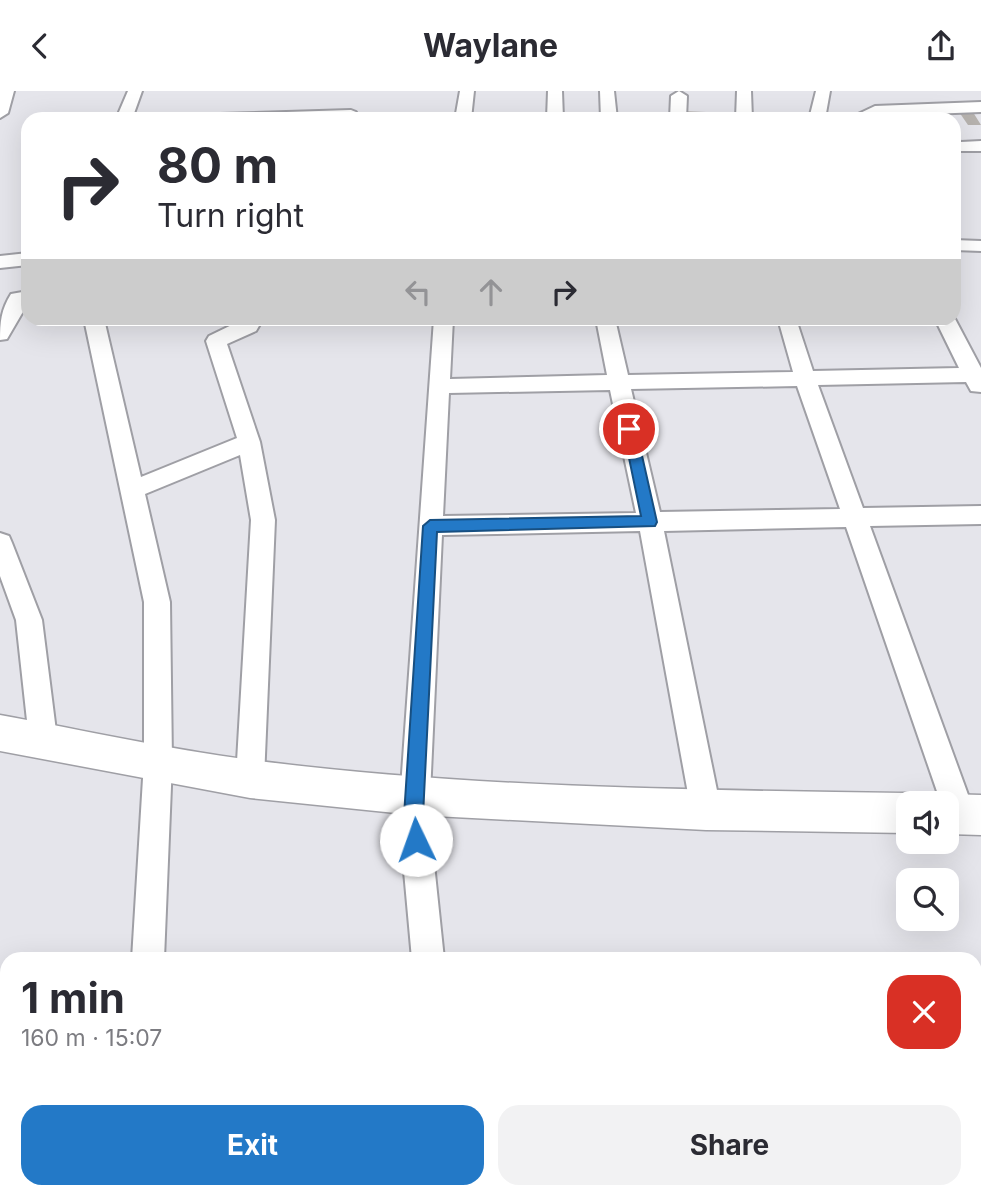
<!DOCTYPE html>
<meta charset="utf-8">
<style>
body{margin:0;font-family:Inter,sans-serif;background:#f2f2f3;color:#2b2b33;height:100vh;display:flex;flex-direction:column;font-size:26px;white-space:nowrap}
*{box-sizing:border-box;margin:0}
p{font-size:23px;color:#7c7c81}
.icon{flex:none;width:38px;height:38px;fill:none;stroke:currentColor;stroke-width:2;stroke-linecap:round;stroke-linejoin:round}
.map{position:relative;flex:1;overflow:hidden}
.drawer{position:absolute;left:0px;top:861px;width:982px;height:247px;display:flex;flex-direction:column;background:#fff;border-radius:21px 21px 0 0;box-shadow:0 7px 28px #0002}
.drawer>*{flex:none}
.banner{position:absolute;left:21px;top:21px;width:940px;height:214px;border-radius:21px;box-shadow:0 7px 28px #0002;background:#fff;color:#2b2b33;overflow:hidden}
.buttons{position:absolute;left:896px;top:700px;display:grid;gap:14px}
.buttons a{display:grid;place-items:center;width:63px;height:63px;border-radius:14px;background:#fff;box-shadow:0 7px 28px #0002;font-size:35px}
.pin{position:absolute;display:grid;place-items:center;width:60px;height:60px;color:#fff;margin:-30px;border:4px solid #fff;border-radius:50%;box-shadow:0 2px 7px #0007}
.me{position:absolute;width:77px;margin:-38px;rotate:357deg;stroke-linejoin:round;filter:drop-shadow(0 0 5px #0008)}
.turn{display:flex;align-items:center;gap:24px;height:147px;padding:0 21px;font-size:32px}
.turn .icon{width:91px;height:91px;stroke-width:2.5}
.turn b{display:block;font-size:49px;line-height:60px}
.lanes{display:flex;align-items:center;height:66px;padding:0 21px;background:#0003;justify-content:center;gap:35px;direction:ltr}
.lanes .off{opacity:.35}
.round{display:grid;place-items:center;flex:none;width:74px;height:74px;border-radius:21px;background:#f2f2f3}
.summary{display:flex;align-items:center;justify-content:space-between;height:119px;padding:0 21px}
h1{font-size:42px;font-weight:700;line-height:52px}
.button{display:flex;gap:14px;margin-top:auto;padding:14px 21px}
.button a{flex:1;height:80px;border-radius:21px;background:#2379c7;color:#fff;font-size:28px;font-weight:700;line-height:80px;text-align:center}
.button a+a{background:#f2f2f3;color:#2b2b33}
header{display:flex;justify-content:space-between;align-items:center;height:91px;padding:0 21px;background:#fff;font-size:32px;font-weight:700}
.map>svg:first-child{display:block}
</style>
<header><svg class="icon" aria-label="back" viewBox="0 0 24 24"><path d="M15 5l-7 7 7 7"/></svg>Waylane<svg class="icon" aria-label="share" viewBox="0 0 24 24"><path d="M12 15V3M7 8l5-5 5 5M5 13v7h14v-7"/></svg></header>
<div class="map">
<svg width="981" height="1107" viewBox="0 0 981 1107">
<rect width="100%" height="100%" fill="#e5e5eb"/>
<path fill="#b6b2ae" d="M957,18H971L981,34H968Z
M682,20L706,21V28H681Z"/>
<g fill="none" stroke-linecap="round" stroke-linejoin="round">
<g stroke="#9f9fa5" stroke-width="4">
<path id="minor" d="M0,0H14L8,22L0,27Z
M128,0H142L132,28H116Z
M460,0H474L471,28H455Z
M548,0H562L563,28H547Z
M600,0H614L617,28H601Z
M679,0L687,5L686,28H670L671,5Z
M737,0H751L752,28H736Z
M816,0H830L825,28H809Z
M981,11V21L877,25L873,28H857L856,24L875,15Z
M351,19L356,21V27L212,28L220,23Z
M954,47L961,51L981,50V60H954Z
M954,149L981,150V160L954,159Z
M28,162V174L0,177V165Z
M28,200V212L7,248L0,249C0,231 1,219 11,203Z
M954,226L981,277V301L971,300L966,291L818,294L863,417L981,415V433L870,435L975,723L971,733L960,737L949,733L947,712H941L846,436L664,440L721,719L716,729L706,733L696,729L691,719L640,440L442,444L429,725L444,868H412L399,725L434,228H453L450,288L607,284L596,228H615L628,284L793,281L778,228H796L813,280L959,277L935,228ZM797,295L840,418L660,421L631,298ZM610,299L636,422L443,425L449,302Z
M84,228H104L141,386L237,347L206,250L209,245L244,228H263L256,240L227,253L260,351L275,429L264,688L260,698L250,702L240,698L236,688L251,429L240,364L145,403L170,511L172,671L164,868H132L144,671V511Z
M0,442L9,445L12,452L42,529L57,648L53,657L43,661L33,657L29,648L16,529L0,485Z
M7,890V924L0,925V891Z
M166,1101H204L205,1107H167Z
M453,1101H491L492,1107H454Z"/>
</g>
<g stroke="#9f9fa5" stroke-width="3">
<path id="secondary" d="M0,624C83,639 167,658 251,669C467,697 690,699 908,702L923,708L925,712H908V742L706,739L415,724L250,707L0,660Z
M947,703L981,704V744L947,743V712H931Z"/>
</g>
<use href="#minor" fill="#fff" fill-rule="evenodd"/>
<use href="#secondary" fill="#fff" fill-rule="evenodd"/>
</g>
<path fill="#2379c7" stroke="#174f81" stroke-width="2" d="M629,333L636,338L657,431L655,435L437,441L423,725L425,749L422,756L416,758L409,756L404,725L423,435L430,429L641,425L623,338Z"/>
</svg>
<div class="buttons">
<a><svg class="icon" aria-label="sound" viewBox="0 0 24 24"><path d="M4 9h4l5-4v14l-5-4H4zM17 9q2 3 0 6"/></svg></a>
<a><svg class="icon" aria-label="search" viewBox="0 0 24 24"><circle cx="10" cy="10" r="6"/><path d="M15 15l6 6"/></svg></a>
</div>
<div class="pin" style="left:629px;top:338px;background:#d93025"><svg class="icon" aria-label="arrive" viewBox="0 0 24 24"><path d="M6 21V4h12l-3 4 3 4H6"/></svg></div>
<svg class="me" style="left:416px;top:749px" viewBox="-20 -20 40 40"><circle r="19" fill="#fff"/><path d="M0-13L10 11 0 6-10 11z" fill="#2379c7"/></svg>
<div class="banner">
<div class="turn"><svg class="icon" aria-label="right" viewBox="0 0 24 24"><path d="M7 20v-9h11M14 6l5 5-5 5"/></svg><div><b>80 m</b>Turn right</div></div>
<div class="lanes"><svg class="icon off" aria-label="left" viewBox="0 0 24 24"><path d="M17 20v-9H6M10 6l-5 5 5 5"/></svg><svg class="icon off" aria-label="ahead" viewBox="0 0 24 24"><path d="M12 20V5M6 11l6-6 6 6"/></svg><svg class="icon" aria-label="right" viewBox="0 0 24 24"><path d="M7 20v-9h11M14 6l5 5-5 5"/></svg></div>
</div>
<section class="drawer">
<div class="summary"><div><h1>1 min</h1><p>160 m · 15:07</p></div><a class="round" style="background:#d93025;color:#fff"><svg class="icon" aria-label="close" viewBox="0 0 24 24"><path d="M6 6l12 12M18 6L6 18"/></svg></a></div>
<div class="button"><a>Exit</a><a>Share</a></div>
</section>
</div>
